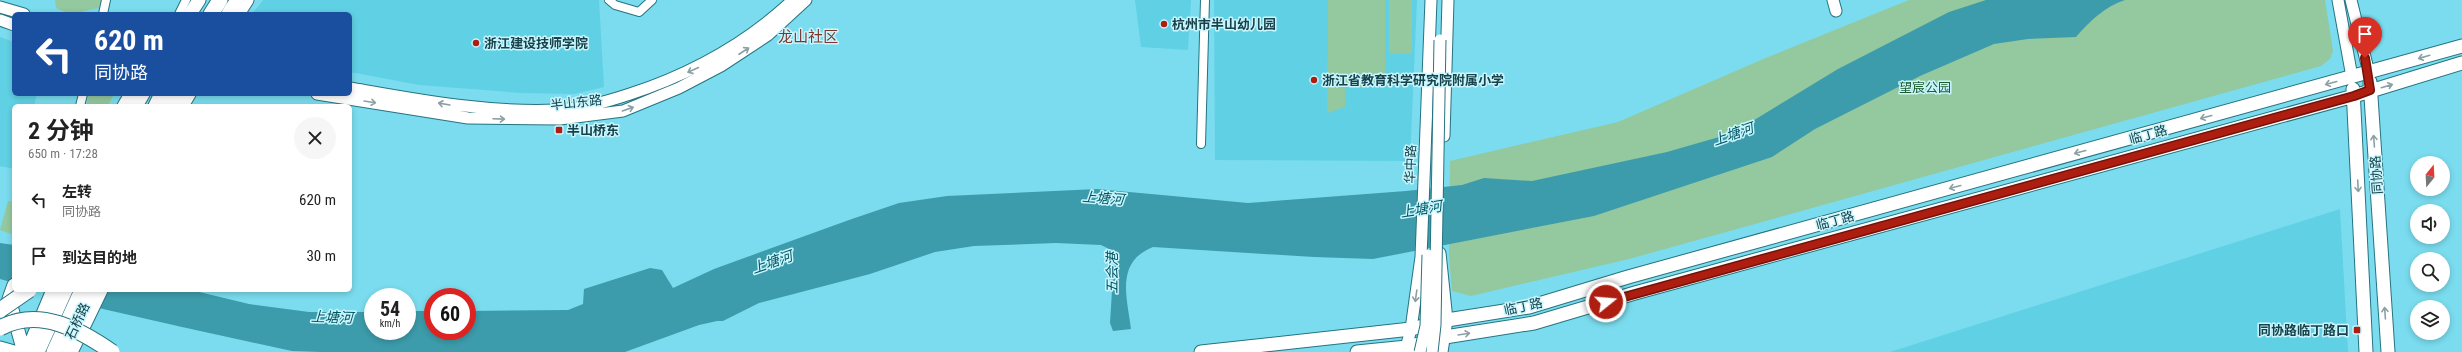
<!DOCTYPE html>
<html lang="zh">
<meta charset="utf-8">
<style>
body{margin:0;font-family:"Roboto Condensed","Noto Sans SC",sans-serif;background:#f6f6f6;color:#222;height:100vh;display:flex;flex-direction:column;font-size:15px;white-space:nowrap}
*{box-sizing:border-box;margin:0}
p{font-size:13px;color:#767676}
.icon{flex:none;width:22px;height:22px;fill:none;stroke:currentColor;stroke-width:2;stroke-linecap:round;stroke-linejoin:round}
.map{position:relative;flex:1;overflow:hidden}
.side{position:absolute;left:12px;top:104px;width:340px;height:188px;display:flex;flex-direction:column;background:#fff;border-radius:6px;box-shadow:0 2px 6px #0003}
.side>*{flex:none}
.guide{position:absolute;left:12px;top:12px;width:340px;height:84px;border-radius:6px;box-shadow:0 2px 6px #0003;background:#1a4fa0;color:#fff;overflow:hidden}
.needle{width:26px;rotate:18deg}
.buttons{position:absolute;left:2410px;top:156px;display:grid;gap:8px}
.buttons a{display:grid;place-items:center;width:40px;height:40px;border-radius:50%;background:#fff;box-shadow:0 2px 6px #0003;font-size:20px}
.speed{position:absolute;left:364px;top:288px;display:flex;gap:8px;font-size:20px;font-weight:700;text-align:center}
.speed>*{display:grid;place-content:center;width:52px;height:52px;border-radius:50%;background:#fff;box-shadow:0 2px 6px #0003;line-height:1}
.speed small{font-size:10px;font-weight:400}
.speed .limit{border:6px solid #d22;background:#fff;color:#111}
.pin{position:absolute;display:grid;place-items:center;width:34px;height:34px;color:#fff;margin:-41px -17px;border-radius:50% 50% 50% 0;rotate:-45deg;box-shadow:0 0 4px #0007}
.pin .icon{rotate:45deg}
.me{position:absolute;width:44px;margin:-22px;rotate:73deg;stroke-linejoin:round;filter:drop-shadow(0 0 3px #0008)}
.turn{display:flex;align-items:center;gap:14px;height:84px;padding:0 16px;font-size:18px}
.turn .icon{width:52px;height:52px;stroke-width:2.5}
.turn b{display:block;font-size:28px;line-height:34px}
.round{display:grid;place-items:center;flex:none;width:42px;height:42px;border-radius:21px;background:#f6f6f6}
.overview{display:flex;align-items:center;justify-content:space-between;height:68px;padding:0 16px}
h1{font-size:24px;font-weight:700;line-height:30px}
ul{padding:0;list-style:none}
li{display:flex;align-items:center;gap:12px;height:56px;padding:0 16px}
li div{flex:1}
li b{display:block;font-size:15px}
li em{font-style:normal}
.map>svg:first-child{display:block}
</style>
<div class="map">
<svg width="2462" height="352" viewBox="0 0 2462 352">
<rect width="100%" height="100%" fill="#7adcee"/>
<path fill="#60d1e4" d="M263,0H599L604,87L574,94L522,93L419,85L350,72V14H252Z
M1135,0H1191L1188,50L1141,47Z
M1214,0H1417L1410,161L1215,160Z
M0,37L14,42V94H37L34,106H14V169L0,166Z
M2340,209L2348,352H1890Z"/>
<path fill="#94c89e" d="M55,0H102L100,8C81,10 75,18 56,8Z
M1328,0H1385V74L1369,87H1345V107L1327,113Z
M1389,0H1412V54L1389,53Z
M1909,0H2325L2333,51L2330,59L2321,66L1629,259L1471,296L1452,291L1449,255L1450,161L1618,122L1768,57Z
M89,94H114L108,106H86Z
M8,201L14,202V235L0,230Z"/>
<path fill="#3d9cab" d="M1986,0H2125C2105,6 2089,22 2076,37L2028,39L1994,44L1920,76L1815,129L1772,157L1594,216L1373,259L1314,257L1153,247C1115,262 1127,297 1131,329L1113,331L1110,323L1114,259L1111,250L1101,245L1056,243L974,246L935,252L870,274L759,303L723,321H717L699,325L625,352H320L292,351L182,327L103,309L38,290H191L249,304L309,312H373V331H407V311H433V331H467V311L568,310L583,304L584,289L650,268L662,270L673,288L714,269L849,220L899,203L947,196L1097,189L1248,203L1406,191L1462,185L1484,178L1532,181L1667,152L1733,133L1838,69L1949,12Z
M0,243L14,245V283L0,279Z"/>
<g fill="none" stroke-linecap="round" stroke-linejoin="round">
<g stroke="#257480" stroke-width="10">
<path id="street" d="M609,0L615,5L639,12L652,0
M103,14L106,0
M179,14L186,0
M80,106L83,94
M1201,144L1205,0"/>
</g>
<g stroke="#257480" stroke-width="13">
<path id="secondary" d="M1833,0L1836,11
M2338,0L2352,77
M2351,0L2369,73
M0,7L24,14
M0,20L14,25
M350,88C419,100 486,113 557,110C582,109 606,102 630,94C691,74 746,44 793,0
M317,94L468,118L560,119L623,111L679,88L721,66L768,35L806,0
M1444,136L1448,0
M1440,253L1447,320L1442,352
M1405,352L1411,329L1421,257L1431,0"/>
</g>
<g stroke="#257480" stroke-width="15">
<path id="primary" d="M190,14L199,0
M238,14L247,0
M2370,82L2388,352
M2353,89L2366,352
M124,106L131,94
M136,106L143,94
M182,106L189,94
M14,285L9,299L24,352
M69,338L91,290
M0,348L14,352
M27,352L53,290
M1201,352L1411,329L1447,320L1529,307L1628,277L2462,46
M1357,352L1407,347L1445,337L1534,323L1635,293L2354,96L2462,63"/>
</g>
<g stroke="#257480" stroke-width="17">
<path id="highway" d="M211,14L220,0
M229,14L238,0
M156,106L162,94
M172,106L178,94
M37,352L65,290
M54,352L82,290
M70,352L100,290"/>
</g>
<use href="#street" stroke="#fff" stroke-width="8"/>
<use href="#secondary" stroke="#fff" stroke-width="11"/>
<use href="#primary" stroke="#fff" stroke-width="13"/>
<use href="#highway" stroke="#fff" stroke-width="15"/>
<g stroke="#257480" stroke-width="13" stroke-linecap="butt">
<path id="secondary-bridge" d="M1420,352L1426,326L1428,255
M1432,352L1435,325L1440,40"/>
</g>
<g stroke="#257480" stroke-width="17" stroke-linecap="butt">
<path id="highway-bridge" d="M0,310L29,290
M0,328C39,307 79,329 112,352"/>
</g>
<use href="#secondary-bridge" stroke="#fff" stroke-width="11"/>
<use href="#highway-bridge" stroke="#fff" stroke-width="15"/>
</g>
<defs><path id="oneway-shaft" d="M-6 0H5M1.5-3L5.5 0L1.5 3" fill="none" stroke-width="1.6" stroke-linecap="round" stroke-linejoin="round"/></defs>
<g stroke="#8ba0a4">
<use href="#oneway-shaft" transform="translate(744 51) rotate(-33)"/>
<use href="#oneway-shaft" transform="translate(2424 57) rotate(164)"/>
<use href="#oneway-shaft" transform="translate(693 70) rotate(156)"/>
<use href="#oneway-shaft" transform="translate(2331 83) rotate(165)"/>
<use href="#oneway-shaft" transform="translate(2387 86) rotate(-16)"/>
<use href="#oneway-shaft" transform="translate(370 102) rotate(9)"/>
<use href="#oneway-shaft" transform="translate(444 104) rotate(-170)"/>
<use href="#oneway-shaft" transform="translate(628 109) rotate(-19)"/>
<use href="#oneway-shaft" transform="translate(2206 117) rotate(165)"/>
<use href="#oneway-shaft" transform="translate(499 119) rotate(2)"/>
<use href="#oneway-shaft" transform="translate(2374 141) rotate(-94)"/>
<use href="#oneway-shaft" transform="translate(2080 152) rotate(165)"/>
<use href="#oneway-shaft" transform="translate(2358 186) rotate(87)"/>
<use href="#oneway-shaft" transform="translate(1955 187) rotate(165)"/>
<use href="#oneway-shaft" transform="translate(1416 296) rotate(98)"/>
<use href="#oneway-shaft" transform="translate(2385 313) rotate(-94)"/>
<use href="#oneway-shaft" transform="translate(1464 334) rotate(-9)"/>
</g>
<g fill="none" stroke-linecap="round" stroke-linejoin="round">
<g stroke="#70130a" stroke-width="10">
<path id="route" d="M1606,302L2354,96L2370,90L2365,58"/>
</g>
<use href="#route" stroke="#ad1d10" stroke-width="7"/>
</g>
<g fill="#ad1d10" stroke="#c8f5fe" stroke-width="1.5">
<circle cx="1164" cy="24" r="4"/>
<circle cx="476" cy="43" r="4"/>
<circle cx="1314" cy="80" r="4"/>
<rect x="555" y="126" width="8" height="8" rx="2"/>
<rect x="2353" y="326" width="8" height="8" rx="2"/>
</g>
<g text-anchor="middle" stroke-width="3" stroke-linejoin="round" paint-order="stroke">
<g font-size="13" font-weight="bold" fill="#174249" stroke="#c8f5fe" text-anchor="start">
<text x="1172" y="29">杭州市半山幼儿园</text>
<text x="484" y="48">浙江建设技师学院</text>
<text x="1322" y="85">浙江省教育科学研究院附属小学</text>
<text x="567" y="135">半山桥东</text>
<text x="2349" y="335" text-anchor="end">同协路临丁路口</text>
</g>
<g font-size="13" fill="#1d5c30" stroke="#c8f5fe">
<text x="1925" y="92">望宸公园</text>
</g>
<g font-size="13" fill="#174249" stroke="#c8f5fe">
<text transform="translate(576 102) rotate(-6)" y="5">半山东路</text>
<text transform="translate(2148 134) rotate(-15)" y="5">临丁路</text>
<text transform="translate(1410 164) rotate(-88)" y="5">华中路</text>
<text transform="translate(2376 175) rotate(-94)" y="5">同协路</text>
<text transform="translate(1835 220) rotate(-15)" y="5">临丁路</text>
<text transform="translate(1523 306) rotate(-12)" y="5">临丁路</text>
<text transform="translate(77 321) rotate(-65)" y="5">石桥路</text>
</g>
<g font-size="14" font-style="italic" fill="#005560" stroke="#c8f5fe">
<text transform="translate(1733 134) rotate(-19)" y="5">上塘河</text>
<text transform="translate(1103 198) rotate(5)" y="5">上塘河</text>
<text transform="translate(1421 209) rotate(-9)" y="5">上塘河</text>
<text transform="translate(772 262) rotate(-19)" y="5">上塘河</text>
<text transform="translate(1112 273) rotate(-90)" y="5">五会港</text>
<text transform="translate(332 317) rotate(2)" y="5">上塘河</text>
</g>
<g font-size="15" fill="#7c362c" stroke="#c8f5fe">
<text x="808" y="42">龙山社区</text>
</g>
</g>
</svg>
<div class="buttons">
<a><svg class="needle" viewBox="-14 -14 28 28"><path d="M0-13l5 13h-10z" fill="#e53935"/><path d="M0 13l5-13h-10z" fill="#767676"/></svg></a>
<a><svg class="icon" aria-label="sound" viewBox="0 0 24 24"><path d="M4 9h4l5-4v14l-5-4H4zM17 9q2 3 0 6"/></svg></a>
<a><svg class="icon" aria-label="search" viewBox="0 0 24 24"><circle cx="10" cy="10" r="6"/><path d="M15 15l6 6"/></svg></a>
<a><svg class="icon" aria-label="layers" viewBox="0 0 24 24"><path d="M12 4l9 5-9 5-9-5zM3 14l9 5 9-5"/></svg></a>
</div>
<div class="speed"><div>54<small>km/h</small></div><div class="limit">60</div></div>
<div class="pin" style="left:2365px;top:58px;background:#d93025"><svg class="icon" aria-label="arrive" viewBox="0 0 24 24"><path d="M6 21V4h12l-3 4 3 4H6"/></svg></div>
<svg class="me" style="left:1606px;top:302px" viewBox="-20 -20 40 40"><circle r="17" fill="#ad1d10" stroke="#fff" stroke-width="3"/><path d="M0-11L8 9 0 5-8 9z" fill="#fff"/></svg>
<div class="guide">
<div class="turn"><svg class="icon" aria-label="left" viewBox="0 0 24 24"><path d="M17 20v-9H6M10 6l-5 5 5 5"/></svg><div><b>620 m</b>同协路</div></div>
</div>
<section class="side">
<div class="overview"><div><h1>2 分钟</h1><p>650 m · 17:28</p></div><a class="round"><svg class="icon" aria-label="close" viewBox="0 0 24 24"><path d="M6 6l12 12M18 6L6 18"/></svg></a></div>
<ul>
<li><svg class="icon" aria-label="left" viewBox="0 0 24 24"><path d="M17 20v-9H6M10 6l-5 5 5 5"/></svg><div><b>左转</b><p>同协路</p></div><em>620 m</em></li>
<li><svg class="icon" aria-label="arrive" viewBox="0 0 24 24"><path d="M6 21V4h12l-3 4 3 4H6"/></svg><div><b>到达目的地</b></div><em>30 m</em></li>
</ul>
</section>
</div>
